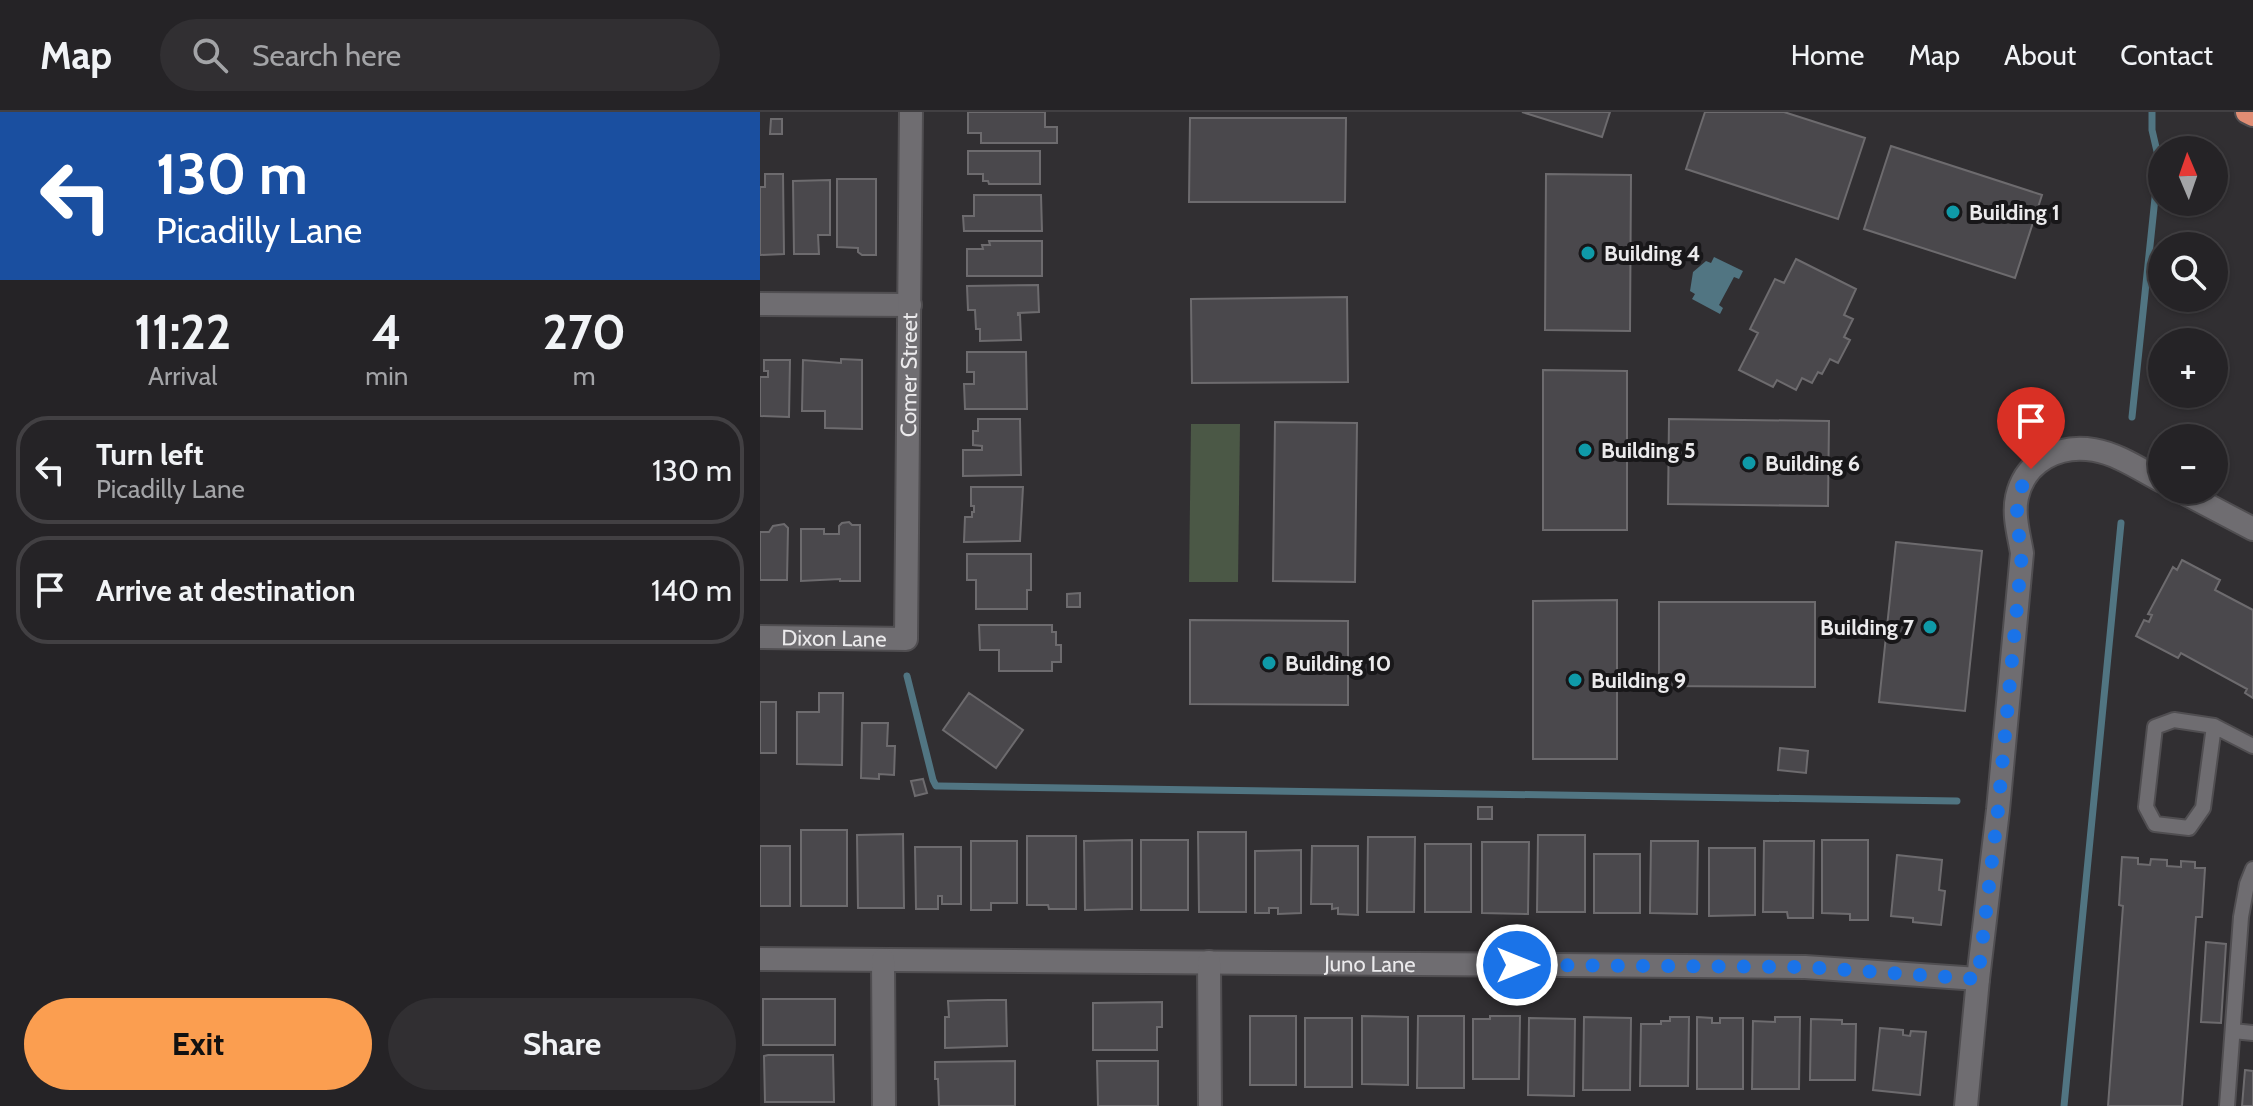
<!DOCTYPE html>
<meta charset="utf-8">
<style>
body{margin:0;font-family:Cabin,sans-serif;background:#312f32;color:#f1f3f6;height:100vh;display:flex;flex-direction:column;font-size:30px;white-space:nowrap}
*{box-sizing:border-box;margin:0}
p{font-size:26px;color:#a3a4a7}
.icon{flex:none;width:44px;height:44px;fill:none;stroke:currentColor;stroke-width:2;stroke-linecap:round;stroke-linejoin:round}
.map{position:relative;flex:1;overflow:hidden}
.sheet{display:flex;flex-direction:column;background:#252326;width:760px}
.sheet>*{flex:none}
.guide{background:#1a4fa0;color:#fff;overflow:hidden}
.needle{width:52px;rotate:358deg}
.buttons{position:absolute;left:1388px;top:24px;display:grid;gap:16px}
.buttons a{display:grid;place-items:center;width:80px;height:80px;border-radius:50%;background:#252326;box-shadow:0 2px 6px #0004,0 0 0 2px #424043;font-size:40px}
.pin{position:absolute;display:grid;place-items:center;width:68px;height:68px;color:#fff;margin:-82px -34px;border-radius:50% 50% 50% 0;rotate:-45deg;box-shadow:0 0 8px #0007}
.pin .icon{rotate:45deg}
.me{position:absolute;width:88px;margin:-44px;rotate:90deg;stroke-linejoin:round;filter:drop-shadow(0 0 6px #0008)}
.turn{display:flex;align-items:center;gap:28px;height:168px;padding:0 24px;font-size:36px}
.turn .icon{width:104px;height:104px;stroke-width:2.5}
.turn b{display:block;font-size:56px;line-height:68px}
.eta{display:flex;justify-content:space-evenly;align-items:center;height:136px;text-align:center}
.eta b{font-size:48px;font-weight:800;line-height:56px}
.cta{display:flex;gap:16px;margin-top:auto;padding:16px 24px}
.cta a{flex:1;height:92px;border-radius:48px;background:#fb9e50;color:#111;font-size:32px;font-weight:800;line-height:92px;text-align:center}
.cta a+a{background:#312f32;color:#f1f3f6}
ul{padding:0;list-style:none}
li{display:flex;align-items:center;gap:24px;height:108px;margin:0 16px 12px;padding:0 8px;border:4px solid #424043;border-radius:32px}
li div{flex:1}
li b{display:block;font-size:30px}
li em{font-style:normal}
header{display:flex;align-items:center;gap:48px;box-sizing:border-box;height:112px;padding:0 40px;background:#252326;border-bottom:2px solid #424043}
header strong{font-size:38px}
nav{display:flex;gap:44px;margin-inline-start:auto;font-size:28px}
.search{width:560px;height:72px;background:#312f32;display:flex;align-items:center;gap:20px;box-sizing:border-box;padding:0 28px;border-radius:44px;color:#a3a4a7;font-size:30px}
main{display:flex;flex:1;min-height:0}
.map>svg:first-child{display:block}
</style>
<header>
<strong>Map</strong>
<div class="search"><svg class="icon" aria-label="search" viewBox="0 0 24 24"><circle cx="10" cy="10" r="6"/><path d="M15 15l6 6"/></svg>Search here</div>
<nav><a>Home</a><a>Map</a><a>About</a><a>Contact</a></nav>
</header>
<main>
<section class="sheet">
<div class="guide">
<div class="turn"><svg class="icon" aria-label="left" viewBox="0 0 24 24"><path d="M17 20v-9H6M10 6l-5 5 5 5"/></svg><div><b>130 m</b>Picadilly Lane</div></div>
</div>
<div class="eta">
<div><b>11:22</b><p>Arrival</p></div>
<div><b>4</b><p>min</p></div>
<div><b>270</b><p>m</p></div>
</div>
<ul>
<li><svg class="icon" aria-label="left" viewBox="0 0 24 24"><path d="M17 20v-9H6M10 6l-5 5 5 5"/></svg><div><b>Turn left</b><p>Picadilly Lane</p></div><em>130 m</em></li>
<li><svg class="icon" aria-label="arrive" viewBox="0 0 24 24"><path d="M6 21V4h12l-3 4 3 4H6"/></svg><div><b>Arrive at destination</b></div><em>140 m</em></li>
</ul>
<div class="cta"><a>Exit</a><a>Share</a></div>
</section>
<div class="map">
<svg width="1493" height="994" viewBox="0 0 1493 994">
<rect width="100%" height="100%" fill="#312f32"/>
<path fill="#4b5846" d="M431,312H480L478,470H429Z"/>
<path fill="#517582" d="M954,145L983,159L979,167L974,165L959,193L963,196L960,202L932,187L935,182L930,179L933,160L946,149L951,151Z"/>
<g fill="none" stroke-linecap="round" stroke-linejoin="round">
<path stroke="#517582" stroke-width="7" d="M1372,305L1399,48L1392,18V0
M147,564L173,668L176,674H179L1197,689
M1304,994L1361,411"/>
</g>
<path fill="#4a484c" stroke="#6d6b6e" stroke-width="2" d="M208,0H285V15H297V31H221V21H208Z
M762,0H850L842,25Z
M945,0H1024L1105,26L1078,107L926,57Z
M430,6H586L585,90H429Z
M11,7H22V22H10Z
M1131,34L1282,83L1255,166L1104,117Z
M208,39H280V72H229L228,69H223V62H208Z
M5,62H23L24,142L0,143V75H5Z
M786,62L871,63L870,219L785,218Z
M77,67H116V143H102L98,140V136L77,135Z
M70,68V123H58L59,142H34L33,69Z
M214,83H281L282,119H204L203,104H214Z
M229,129H282V164H207V137H223L222,133H230Z
M1036,147L1096,177L1084,203L1093,207L1084,225L1090,228L1078,251L1070,247L1062,262L1058,260L1052,271L1042,266L1036,278L1017,268L1013,275L979,258L998,221L990,217L1015,167L1024,171Z
M278,173L279,200L258,201V203H260L261,228L220,229V217H216L215,198H208L207,174Z
M587,185L588,270L432,271L431,187Z
M207,240H266L267,297H205L204,272H214V260H207Z
M81,247L102,248V317L65,316V299H42L43,248L81,251Z
M4,248H30L29,305L0,304V265H8V259H4Z
M783,258L867,259V418H783Z
M218,307H260L261,363L203,364V338H222V334L213,333V319H218Z
M909,307L1069,309L1068,394L908,392Z
M515,310L597,311L595,470L513,469Z
M211,375H263L260,429L204,430L205,405H212V400H214V394H211Z
M89,410L92,413H100V469H80V467L41,469V417H64V422H79V414L82,411Z
M24,412L28,416L27,468H0V420H9L13,414Z
M1136,430L1222,439L1205,599L1119,590Z
M207,442H271V478H267V497H216V468H207Z
M1422,448L1460,468L1455,478L1493,498V586L1485,581L1487,577L1421,541L1418,546L1376,524L1384,508L1389,510L1392,503L1388,502L1413,455L1417,458Z
M320,481V495H307V482Z
M857,488V647H773V489Z
M899,490H1055V575L899,574Z
M430,508L588,509V593L430,592Z
M219,513H292V520H296V533H301V550H292V559H239V538H220Z
M59,581H83L82,653L37,652V600H59Z
M209,581L263,618L236,656L183,618Z
M0,590H16V641H0Z
M102,611H128L127,634H135L134,663L119,662V667L101,666Z
M1020,636L1048,639L1046,661L1018,658Z
M163,667L167,681L155,684L151,669Z
M718,695H732V707H718Z
M41,718H87V794H41Z
M438,720H486V800H439Z
M143,722L144,796H98L97,723Z
M778,723H825V800H777Z
M267,724H316V797H289L288,793H267Z
M608,725H655L654,800H607Z
M372,728V797L325,798L324,729Z
M381,728H428V798H381Z
M1062,728H1108V808H1090V802L1062,801Z
M211,729H257V791H231V798H211Z
M891,729H938L937,802L890,801Z
M1004,729H1054L1053,806H1028L1027,800H1003Z
M722,730H769L768,802L722,801Z
M665,732H711V800H665Z
M0,734H30V794H0Z
M552,734H598V803L578,802V796L572,797V792H551Z
M155,735H201V792H182V784H178V797H156Z
M949,736H995V803L949,804Z
M541,738V801L518,802V796H509V801H495V739Z
M834,742H880V801H834Z
M1137,743L1182,748L1179,778L1185,779L1181,813L1153,810V806L1131,804Z
M1362,745L1378,746V752L1390,753L1391,747L1407,748V754L1421,755V749L1435,750V756H1445L1442,805H1436L1422,994H1348L1363,794L1359,793Z
M1446,830L1466,832L1461,911L1441,910Z
M3,887H75V933H3Z
M228,888H246L247,934L185,936V905H189L188,889Z
M402,890V915H397V938H333V891Z
M490,904H536V973H490Z
M602,904L648,905V973L602,972Z
M658,904H704V976H657Z
M730,904H760L759,967H713V907H730Z
M824,905L871,906L870,978H823Z
M910,905H929L928,974H880L881,912H901V909H910Z
M937,905L952,906V911H960V906H983V977H937Z
M1015,905H1040L1039,977H992L993,909L1015,910Z
M545,906H592V975H545Z
M769,906L815,907L814,984L768,983Z
M1051,907L1082,908V912H1096L1095,968H1050Z
M1120,916L1143,918V923L1150,924L1151,919L1166,920L1160,983L1113,978Z
M8,943H73L74,990H5L4,944Z
M255,949V994H179L178,967H175V950Z
M337,949H398V994H338Z
M1485,958L1493,959V994H1482Z"/>
<g fill="none" stroke-linecap="round" stroke-linejoin="round">
<g stroke="#504e51" stroke-width="18">
<path id="service" d="M1454,614L1443,696L1429,716L1395,712L1386,695L1395,615L1414,608L1454,614L1493,634
M1473,919L1493,921
M1467,994L1481,805L1487,772L1493,757"/>
</g>
<g stroke="#504e51" stroke-width="26">
<g id="minor">
<path d="M0,192L150,193"/>
<path d="M1419,378L1493,417"/>
<path id="s1" d="M0,525L146,527L151,0"/>
<path id="s2" d="M0,847L1045,855L1218,867"/>
<path d="M123,848L124,994"/>
<path d="M449,850L450,994"/>
<path d="M1206,994L1218,867L1238,698L1262,441C1259,423 1253,403 1257,385C1265,349 1299,332 1334,338C1358,342 1381,358 1402,369"/>
</g>
</g>
<g stroke="#504e51" stroke-width="26">
<path id="trunk" d="M1487,0L1493,3"/>
</g>
<use href="#service" stroke="#6f6d71" stroke-width="14"/>
<use href="#minor" stroke="#6f6d71" stroke-width="22"/>
<use href="#trunk" stroke="#e08d74" stroke-width="22"/>
</g>
<g fill="none" stroke-linecap="round" stroke-linejoin="round">
<path stroke="#1a73e8" stroke-width="14" stroke-dasharray="0 25.2" d="M757,853L1045,855L1218,867L1238,698L1262,441C1256,408 1252,387 1271,357"/>
</g>
<g fill="#0f9aa8" stroke="#181719" stroke-width="3">
<circle cx="1193" cy="100" r="8"/>
<circle cx="828" cy="141" r="8"/>
<circle cx="825" cy="338" r="8"/>
<circle cx="989" cy="351" r="8"/>
<circle cx="1170" cy="515" r="8"/>
<circle cx="509" cy="551" r="8"/>
<circle cx="815" cy="568" r="8"/>
</g>
<g text-anchor="middle" stroke-width="8" stroke-linejoin="round" paint-order="stroke">
<g font-size="22" font-weight="bold" fill="#ebeaec" stroke="#181719" text-anchor="start">
<text x="1209" y="108">Building 1</text>
<text x="844" y="149">Building 4</text>
<text x="841" y="346">Building 5</text>
<text x="1005" y="359">Building 6</text>
<text x="1154" y="523" text-anchor="end">Building 7</text>
<text x="525" y="559">Building 10</text>
<text x="831" y="576">Building 9</text>
</g>
<g font-size="22" fill="#ebeaec" stroke="#181719">
<text dy="8" stroke="none"><textPath href="#s1" startOffset="410">Comer Street</textPath></text>
<text dy="8" stroke="none"><textPath href="#s1" startOffset="74">Dixon Lane</textPath></text>
<text dy="8" stroke="none"><textPath href="#s2" startOffset="610">Juno Lane</textPath></text>
</g>
</g>
</svg>
<div class="buttons">
<a><svg class="needle" viewBox="-14 -14 28 28"><path d="M0-13l5 13h-10z" fill="#e53935"/><path d="M0 13l5-13h-10z" fill="#a3a4a7"/></svg></a>
<a><svg class="icon" aria-label="search" viewBox="0 0 24 24"><circle cx="10" cy="10" r="6"/><path d="M15 15l6 6"/></svg></a>
<a>+</a>
<a>−</a>
</div>
<div class="pin" style="left:1271px;top:357px;background:#d93025"><svg class="icon" aria-label="arrive" viewBox="0 0 24 24"><path d="M6 21V4h12l-3 4 3 4H6"/></svg></div>
<svg class="me" style="left:757px;top:853px" viewBox="-20 -20 40 40"><circle r="17" fill="#1a73e8" stroke="#fff" stroke-width="3"/><path d="M0-11L8 9 0 5-8 9z" fill="#fff"/></svg>
</div>
</main>
